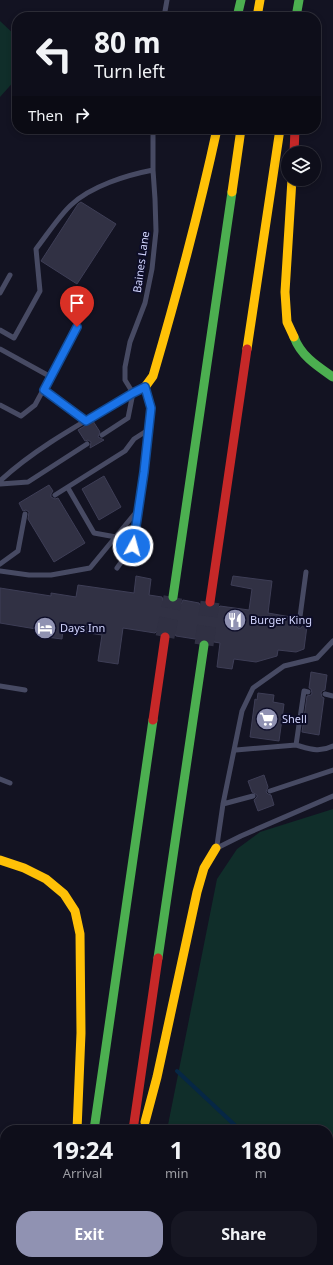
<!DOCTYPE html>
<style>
body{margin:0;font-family:"Noto Sans",sans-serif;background:#171723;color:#f1f3f6;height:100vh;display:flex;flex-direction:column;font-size:15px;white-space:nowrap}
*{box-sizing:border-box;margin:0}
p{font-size:13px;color:#9b9ca2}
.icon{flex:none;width:22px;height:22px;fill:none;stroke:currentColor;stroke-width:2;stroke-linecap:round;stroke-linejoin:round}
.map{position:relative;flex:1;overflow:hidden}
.panel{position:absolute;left:0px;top:1125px;width:333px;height:140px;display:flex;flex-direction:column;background:#0e0e1a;border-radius:16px 16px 0 0;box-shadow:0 2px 6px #0003,0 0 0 1px #2e2e39}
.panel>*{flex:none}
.banner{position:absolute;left:12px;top:12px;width:309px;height:122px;border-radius:16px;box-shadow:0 2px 6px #0003,0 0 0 1px #2e2e39;background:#0e0e1a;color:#f1f3f6;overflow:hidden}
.tools{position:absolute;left:281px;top:146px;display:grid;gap:8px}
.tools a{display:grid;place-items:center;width:40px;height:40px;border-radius:50%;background:#0e0e1a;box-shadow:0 2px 6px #0003,0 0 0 1px #2e2e39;font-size:20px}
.pin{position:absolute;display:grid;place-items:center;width:34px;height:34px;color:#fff;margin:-41px -17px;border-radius:50% 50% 50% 0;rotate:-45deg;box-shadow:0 0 4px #0007}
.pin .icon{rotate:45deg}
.me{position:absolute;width:44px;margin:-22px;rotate:7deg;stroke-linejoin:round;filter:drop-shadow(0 0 3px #0008)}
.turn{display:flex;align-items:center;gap:14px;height:84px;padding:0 16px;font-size:18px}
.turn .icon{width:52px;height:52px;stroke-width:2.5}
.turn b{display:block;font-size:28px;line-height:34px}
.then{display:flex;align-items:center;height:38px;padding:0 16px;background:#0003;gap:8px;font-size:15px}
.eta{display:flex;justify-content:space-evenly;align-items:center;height:68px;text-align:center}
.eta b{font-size:24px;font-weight:700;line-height:28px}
.primary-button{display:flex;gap:8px;margin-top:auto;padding:8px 16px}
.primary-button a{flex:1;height:46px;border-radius:16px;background:#9092b2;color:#fff;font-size:16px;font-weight:700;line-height:46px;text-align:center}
.primary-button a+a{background:#171723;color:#f1f3f6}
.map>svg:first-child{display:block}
</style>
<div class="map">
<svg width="333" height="1265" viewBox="0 0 333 1265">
<rect width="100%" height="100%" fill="#131322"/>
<path fill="#102e2a" d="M0,21L17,37V78L0,97Z
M333,809V1265H148L149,1260H328V1130H167L217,879L237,849L260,832Z"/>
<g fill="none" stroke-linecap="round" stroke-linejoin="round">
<path stroke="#062745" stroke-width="4" d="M177,1071L240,1130
M328,1213L333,1218"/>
</g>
<path fill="#313144" stroke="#3e3e56" d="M81,202L116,224L77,284L41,261L78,204Z
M93,421L100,432L98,437L104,440L90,448L91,442L88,440L85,441L78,430Z
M104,476L121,507L99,520L82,489Z
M49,485L53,491L51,494V497L55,499L58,498L85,543L54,562L28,519L29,512L26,510L23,511L19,503Z
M136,576L151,579L149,595L162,597L163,601L167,606L171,608L177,607L181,604L183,600L199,603L203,610L209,613L214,612L220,606L249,610L252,589L231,585L233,576L272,581L268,613L291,617V623L295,624L298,628H301L303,625L307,626L304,649L296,652L278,650L277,656L256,662L234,659L232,669L217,667L220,643L214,642L211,637L206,634L200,635L195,639L176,636L172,629L167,626L161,627L155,633L123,628L118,664L98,661L102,635L63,629L62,639L46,637L48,631L0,623V588L51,596V593L76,597L78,585L134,593Z
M311,672L327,675L325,690L322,691L321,693L322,697L324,698L319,735L302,732L307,696L311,695L312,693L311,689L309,688Z
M258,693L274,695L273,702L284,704L279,741L250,737L255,699L257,700Z
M264,775L268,787L266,792L268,794L271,795L274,805L258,811L254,800L257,797V795L252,792L248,781Z"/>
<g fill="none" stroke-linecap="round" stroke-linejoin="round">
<path stroke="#303043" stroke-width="19" stroke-dasharray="19 10" stroke-linecap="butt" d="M165,637L173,597
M204,645L210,602"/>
<path stroke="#474a63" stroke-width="5" d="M164,17L167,0
M0,293L10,275
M0,330L14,338L40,291L36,249C47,235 59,216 71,205C91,186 127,175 153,170
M0,349L51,377
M43,390L86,421
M0,405L21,416L35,405L77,327
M102,435L128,418L133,393L125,380V367L130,342L145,303L152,269L156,231L155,199L153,170V129
M0,481C39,445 88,420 133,393L145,387L151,408L144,472L133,546L117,568
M0,484L28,482L87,444
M68,488L94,533L116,537
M55,495L125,451L134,439L148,430
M0,564L18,551L25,514
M0,571L29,575H51L90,568L137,511
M299,624L306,572
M0,686L25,690
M325,694L333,696
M296,745C310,749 319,753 333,746
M236,750L296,745L304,691L308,692
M0,779L10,783
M270,791L333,770
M223,804L253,796
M217,845L223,804L242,711L253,688L284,666L317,658L333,641
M219,847L241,836L333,796"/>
<path stroke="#4caf50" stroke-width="9" d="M237,17L241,0
M296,17L299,0
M294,337C301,356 317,366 333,377
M173,597L232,192
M158,958L204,645
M94,1130L153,720
M75,1260V1265"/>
<path stroke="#ffc107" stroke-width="9" d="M257,17L260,0
M292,179L285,292L287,322L294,337
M232,192L241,129
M247,349L280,129
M145,387L153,376C177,294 199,212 217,129
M0,860L24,868L46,879L64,894L75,911L80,934L81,1033L77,1130
M145,1122L157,1077L197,892L204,868L216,848"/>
<path stroke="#c62828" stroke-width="9" d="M294,153L295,129
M210,602L247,349
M153,720L165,637
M133,1130L158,958
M114,1265L115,1260"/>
</g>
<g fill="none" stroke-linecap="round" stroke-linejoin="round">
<g stroke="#114b97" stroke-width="10">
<path id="route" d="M77,327L44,390L86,421L133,393L145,387L151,408L144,472L133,546"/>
</g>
<use href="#route" stroke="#1a73e8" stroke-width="7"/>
</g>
<defs>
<g id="restaurant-disc" transform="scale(1.15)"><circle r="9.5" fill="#9092b2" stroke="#0d0d28"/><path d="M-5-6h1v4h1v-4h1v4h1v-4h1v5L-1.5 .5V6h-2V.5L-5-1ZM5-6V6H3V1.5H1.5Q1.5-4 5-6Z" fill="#fff"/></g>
<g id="hotel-disc" transform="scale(1.15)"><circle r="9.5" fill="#9092b2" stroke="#0d0d28"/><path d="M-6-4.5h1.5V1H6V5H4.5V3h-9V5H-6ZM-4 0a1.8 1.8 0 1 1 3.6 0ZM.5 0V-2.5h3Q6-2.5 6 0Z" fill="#fff"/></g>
<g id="supermarket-disc" transform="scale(1.15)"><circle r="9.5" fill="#9092b2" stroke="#0d0d28"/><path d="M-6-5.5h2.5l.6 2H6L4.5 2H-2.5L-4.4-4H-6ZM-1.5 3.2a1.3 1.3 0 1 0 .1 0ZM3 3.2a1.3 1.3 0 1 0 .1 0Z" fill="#fff"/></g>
</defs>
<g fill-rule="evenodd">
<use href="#restaurant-disc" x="235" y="620"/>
<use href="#hotel-disc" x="45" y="628"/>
<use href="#supermarket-disc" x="267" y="719"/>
</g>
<g text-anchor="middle" stroke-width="4" stroke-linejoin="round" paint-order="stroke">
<g font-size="11" fill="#d3d6ff" stroke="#0d0d28">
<text transform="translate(141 262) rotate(-82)" y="4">Baines Lane</text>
</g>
<g font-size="11" fill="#d3d6ff" stroke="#0d0d28" text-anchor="start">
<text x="250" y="624">Burger King</text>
<text x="60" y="632">Days Inn</text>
<text x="282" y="723">Shell</text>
</g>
</g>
</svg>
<div class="tools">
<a><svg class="icon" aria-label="layers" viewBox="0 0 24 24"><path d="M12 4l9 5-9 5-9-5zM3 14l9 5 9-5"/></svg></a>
</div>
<div class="pin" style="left:77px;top:327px;background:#d93025"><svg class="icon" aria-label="arrive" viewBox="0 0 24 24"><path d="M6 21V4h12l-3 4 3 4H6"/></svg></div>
<svg class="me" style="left:133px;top:546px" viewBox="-20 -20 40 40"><circle r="17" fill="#1a73e8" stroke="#fff" stroke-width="3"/><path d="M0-11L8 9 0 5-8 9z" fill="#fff"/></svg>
<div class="banner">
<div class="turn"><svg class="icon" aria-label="left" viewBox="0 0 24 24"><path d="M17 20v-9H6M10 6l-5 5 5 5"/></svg><div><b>80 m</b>Turn left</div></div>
<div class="then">Then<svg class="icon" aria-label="right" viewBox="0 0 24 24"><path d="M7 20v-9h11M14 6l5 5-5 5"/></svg></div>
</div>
<section class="panel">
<div class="eta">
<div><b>19:24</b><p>Arrival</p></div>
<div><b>1</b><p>min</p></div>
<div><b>180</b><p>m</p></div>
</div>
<div class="primary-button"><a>Exit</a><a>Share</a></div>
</section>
</div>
